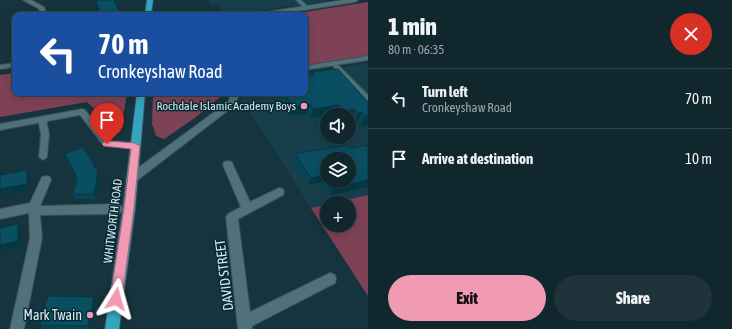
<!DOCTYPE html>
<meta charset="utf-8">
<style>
body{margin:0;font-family:"Asap Condensed",sans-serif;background:#1e333a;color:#f1f3f6;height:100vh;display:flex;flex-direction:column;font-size:15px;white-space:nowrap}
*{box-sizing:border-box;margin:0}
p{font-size:13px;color:#9ca5aa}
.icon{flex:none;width:22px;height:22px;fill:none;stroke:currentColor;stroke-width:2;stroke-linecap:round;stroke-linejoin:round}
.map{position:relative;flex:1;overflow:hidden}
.drawer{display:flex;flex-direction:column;background:#10272e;width:364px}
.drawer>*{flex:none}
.hud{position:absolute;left:12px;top:12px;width:296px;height:84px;border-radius:8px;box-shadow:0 2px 10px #0003,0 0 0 1px #30444a;background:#1a4fa0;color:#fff;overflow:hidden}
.tools{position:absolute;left:320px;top:108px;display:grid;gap:8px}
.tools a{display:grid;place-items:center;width:36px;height:36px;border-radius:50%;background:#10272e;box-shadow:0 2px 10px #0003,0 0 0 1px #30444a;font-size:20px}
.pin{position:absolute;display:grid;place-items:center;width:34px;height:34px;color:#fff;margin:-41px -17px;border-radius:50% 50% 50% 0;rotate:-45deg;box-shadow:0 0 4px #0007}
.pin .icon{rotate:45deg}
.me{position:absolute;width:44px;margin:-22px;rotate:8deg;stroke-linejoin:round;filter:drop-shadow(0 0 3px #0008)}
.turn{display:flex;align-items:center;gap:14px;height:84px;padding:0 20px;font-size:18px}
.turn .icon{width:52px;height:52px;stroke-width:2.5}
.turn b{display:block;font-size:28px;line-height:34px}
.round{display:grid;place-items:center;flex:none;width:42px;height:42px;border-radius:21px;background:#1e333a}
.overview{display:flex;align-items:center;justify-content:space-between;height:68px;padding:0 20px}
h1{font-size:24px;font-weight:800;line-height:30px}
.cta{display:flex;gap:8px;margin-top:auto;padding:8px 20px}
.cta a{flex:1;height:46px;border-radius:24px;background:#f09ab4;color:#111;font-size:16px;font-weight:800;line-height:46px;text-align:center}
.cta a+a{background:#1e333a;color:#f1f3f6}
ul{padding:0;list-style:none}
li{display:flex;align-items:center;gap:12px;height:60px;padding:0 20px;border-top:1px solid #30444a}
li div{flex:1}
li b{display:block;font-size:15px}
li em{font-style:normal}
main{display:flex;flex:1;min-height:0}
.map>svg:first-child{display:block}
</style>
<main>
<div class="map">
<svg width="368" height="329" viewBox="0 0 368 329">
<rect width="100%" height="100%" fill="#16343e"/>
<path fill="#163f4b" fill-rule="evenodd" d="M209,0H331L232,15H223L219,4H210Z
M368,63V296L242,100L245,93H305V73ZM327,115H349V137H327ZM327,159H349V181H327ZM327,203H349V225H327Z"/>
<path fill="#7e4256" d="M368,2V56L305,66V15H286Z
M15,73V93H127L120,133L87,102L0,117V75Z
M153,93H225L196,117L164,139L156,136L152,124Z
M368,195V296L311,208L327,205V225H349V203H334Z"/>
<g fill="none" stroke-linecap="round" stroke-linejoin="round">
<g stroke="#385159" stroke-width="2">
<path id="service" d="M296,0H301L309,8L305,9Z
M333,61L335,62L368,95V101L366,100L331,64V62Z
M39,117H42L46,119L49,134L47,157L43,160L39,157L41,134L38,119Z"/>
</g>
<g stroke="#385159" stroke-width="2">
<path id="minor" d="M23,0H31L44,7L47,15H41L39,9Z
M344,0H358L355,2L272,15H257L260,13Z
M368,56V60L305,70V66Z
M15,63V67L0,69V65Z
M232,93H240L235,105L135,182H127L126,179L127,176L228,102Z
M82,109L85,110L110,141L135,143L138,144L140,146L138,148L104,146L80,115L0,130V124Z
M228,161L232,162L233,165L250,202L279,188L283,189L284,192L283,195L238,219L250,312L330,273L335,275L336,279L335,283L252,326V329H238L226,217L228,214L241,207L223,165L224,162Z
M46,176L50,177L51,180L40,206L117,204L121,206L123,209L121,212L117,214L40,215L42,238L24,329H10L30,238L29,213L0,219V209L30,203L42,177Z"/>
</g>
<g stroke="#385159" stroke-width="2">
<path id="primary" d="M147,0H153L151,15H145Z
M137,93H145L135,209L119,329H105L123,209Z"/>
</g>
<use href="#service" fill="#50707a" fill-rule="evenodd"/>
<use href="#minor" fill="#50707a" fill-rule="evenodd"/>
<use href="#primary" fill="#34a5c1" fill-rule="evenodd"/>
</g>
<path fill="#084453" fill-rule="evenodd" d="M312,72L368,102V125L361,126L358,122H354L349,115H335V114L327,115V116L310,118L307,114L290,116L276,93H305Z
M345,145L349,149L368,145V187L330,195L322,182L308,185L293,162L295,154ZM327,159H349V181H327Z
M65,154L100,178L96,199H75L73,194L77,178L67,159Z
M94,297L95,302L90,329H43L40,325Z"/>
<path fill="#063744" d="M310,104L307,114L290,116L293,107Z
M339,105L335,114L327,115V116L310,118L313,109Z
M355,109L351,119H349V115H342L344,111Z
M362,112L358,122H354L358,113Z
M365,116H368V125L361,126Z
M27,170L30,175L29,190L0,195V189Z
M98,172L100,178L96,199L94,194Z
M325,175L322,182L308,185L311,178Z
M368,180V187L330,195L333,188Z
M18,224L21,230V246L0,251V245Z
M94,297L95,302L90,329L88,326Z"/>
<path fill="#094f61" stroke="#063744" d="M96,0H114L120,15H100Z
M338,69L368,102V116H365L362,112L358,113L355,109L344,111L339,105L313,109L310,104L293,107L284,93H305V77L315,75L312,72Z
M345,145L349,149L368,145V180L333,188L329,181H349V159H327V178L325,175L311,178L295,154Z
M83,147L98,172L94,194H73L77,177L65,154Z
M27,170V184L0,189V175Z
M18,224V241L0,245V228Z
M48,296L94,297L88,326L40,325Z"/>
<path fill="#f09ab4" stroke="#9c6475" d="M107,141L135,143L140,146L134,208L122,299L120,303L116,305L112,303L110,299L124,208L131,149L104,146L102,144L104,142Z"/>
<g fill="#f09ab4" stroke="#0a2a33" stroke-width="1.5">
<circle cx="304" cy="106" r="4"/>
<circle cx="90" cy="315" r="4"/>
</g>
<g text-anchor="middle" stroke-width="3" stroke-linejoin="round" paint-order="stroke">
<g font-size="12" fill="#d8e9ef" stroke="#0a2a33" text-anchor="end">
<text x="296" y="110">Rochdale Islamic Academy Boys</text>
</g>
<g font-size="12" fill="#d8e9ef" stroke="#0a2a33">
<text transform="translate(113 221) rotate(-83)" y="4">WHITWORTH ROAD</text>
</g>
<g font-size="14" fill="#d8e9ef" stroke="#0a2a33">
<text transform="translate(224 275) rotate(-97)" y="5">DAVID STREET</text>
</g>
<g font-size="14" fill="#d8e9ef" stroke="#0a2a33" text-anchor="end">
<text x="82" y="320">Mark Twain</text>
</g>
</g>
</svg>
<div class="tools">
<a><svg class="icon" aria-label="sound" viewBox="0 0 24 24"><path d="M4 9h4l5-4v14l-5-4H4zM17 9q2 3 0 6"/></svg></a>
<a><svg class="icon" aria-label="layers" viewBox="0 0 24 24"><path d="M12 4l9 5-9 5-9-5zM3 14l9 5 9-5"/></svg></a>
<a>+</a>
</div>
<div class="pin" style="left:107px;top:144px;background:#d93025"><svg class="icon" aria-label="arrive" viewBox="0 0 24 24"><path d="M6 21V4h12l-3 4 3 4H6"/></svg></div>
<svg class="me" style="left:116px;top:299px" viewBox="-20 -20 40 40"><path d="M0-17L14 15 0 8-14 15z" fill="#f09ab4" stroke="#fff" stroke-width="4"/></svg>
<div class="hud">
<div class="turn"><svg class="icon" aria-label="left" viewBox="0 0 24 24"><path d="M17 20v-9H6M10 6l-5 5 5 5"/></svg><div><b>70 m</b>Cronkeyshaw Road</div></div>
</div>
</div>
<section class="drawer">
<div class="overview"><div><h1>1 min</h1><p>80 m · 06:35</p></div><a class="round" style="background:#d93025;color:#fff"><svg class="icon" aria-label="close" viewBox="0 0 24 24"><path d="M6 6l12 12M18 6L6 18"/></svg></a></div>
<ul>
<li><svg class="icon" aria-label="left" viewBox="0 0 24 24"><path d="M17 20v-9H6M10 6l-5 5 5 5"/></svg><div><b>Turn left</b><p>Cronkeyshaw Road</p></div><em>70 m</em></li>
<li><svg class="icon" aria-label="arrive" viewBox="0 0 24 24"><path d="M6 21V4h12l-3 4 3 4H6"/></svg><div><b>Arrive at destination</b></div><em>10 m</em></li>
</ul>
<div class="cta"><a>Exit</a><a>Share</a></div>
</section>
</main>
